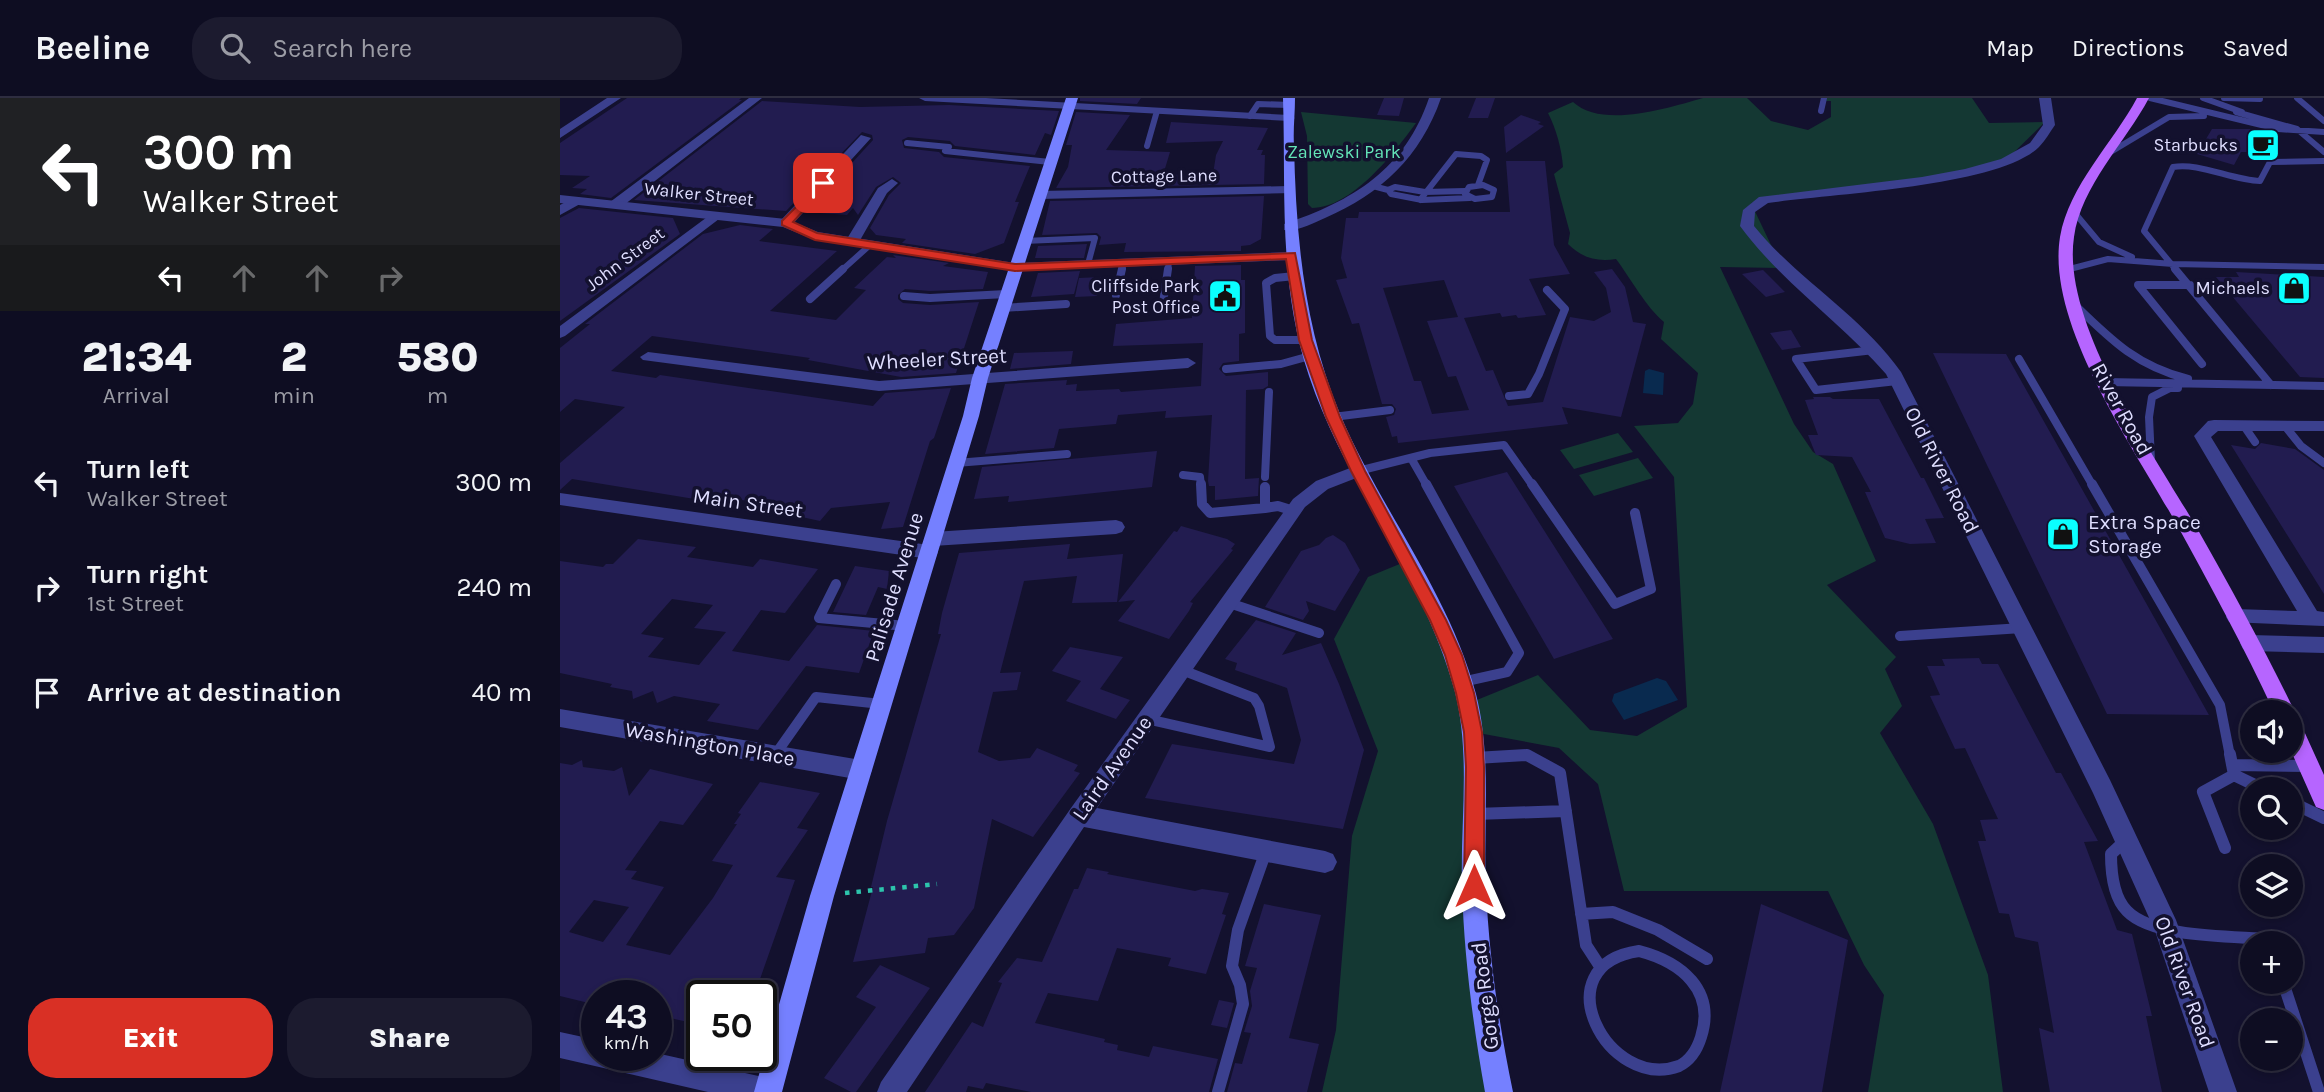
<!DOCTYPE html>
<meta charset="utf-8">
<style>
body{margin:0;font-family:Karla,sans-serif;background:#1c1b2f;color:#f1f3f6;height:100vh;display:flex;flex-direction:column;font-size:26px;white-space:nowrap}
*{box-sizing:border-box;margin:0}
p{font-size:23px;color:#9b9ca5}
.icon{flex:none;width:38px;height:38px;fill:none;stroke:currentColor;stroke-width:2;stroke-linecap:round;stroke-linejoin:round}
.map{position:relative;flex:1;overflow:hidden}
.details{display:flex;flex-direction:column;background:#0e0d22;width:560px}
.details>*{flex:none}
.hud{background:#202124;color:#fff;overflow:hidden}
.controls{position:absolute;left:1680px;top:602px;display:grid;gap:14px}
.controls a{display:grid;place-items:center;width:63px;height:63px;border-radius:50%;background:#0e0d22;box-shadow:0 4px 10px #0003,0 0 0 2px #2e2d40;font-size:35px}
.speed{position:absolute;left:21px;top:882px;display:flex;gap:14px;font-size:35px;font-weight:700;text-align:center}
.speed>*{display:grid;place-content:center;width:91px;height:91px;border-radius:50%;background:#0e0d22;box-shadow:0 4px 10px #0003,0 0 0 2px #2e2d40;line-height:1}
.speed small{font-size:18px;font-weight:400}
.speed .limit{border:4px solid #111;border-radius:10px;background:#fff;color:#111}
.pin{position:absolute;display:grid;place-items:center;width:60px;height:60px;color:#fff;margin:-30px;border-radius:14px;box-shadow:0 4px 10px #0006}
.me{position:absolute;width:77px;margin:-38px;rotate:0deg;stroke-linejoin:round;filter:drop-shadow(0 0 5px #0008)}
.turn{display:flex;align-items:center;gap:24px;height:147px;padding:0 28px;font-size:32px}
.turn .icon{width:91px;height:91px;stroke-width:2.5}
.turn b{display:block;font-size:49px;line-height:60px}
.lanes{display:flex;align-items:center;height:66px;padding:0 28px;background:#0003;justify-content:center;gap:35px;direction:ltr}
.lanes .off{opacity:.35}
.eta{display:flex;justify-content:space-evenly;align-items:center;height:119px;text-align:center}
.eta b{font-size:42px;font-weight:800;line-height:49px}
.button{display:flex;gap:14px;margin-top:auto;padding:14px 28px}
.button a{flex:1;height:80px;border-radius:28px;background:#d93025;color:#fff;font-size:28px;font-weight:800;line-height:80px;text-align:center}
.button a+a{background:#1c1b2f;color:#f1f3f6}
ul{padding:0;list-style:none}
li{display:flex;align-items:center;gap:21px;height:105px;padding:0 28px}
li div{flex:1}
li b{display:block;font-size:26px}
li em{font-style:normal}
header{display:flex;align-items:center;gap:42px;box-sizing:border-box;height:98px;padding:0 35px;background:#0e0d22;border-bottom:2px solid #2e2d40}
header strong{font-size:33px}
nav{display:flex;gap:38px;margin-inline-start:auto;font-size:24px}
.search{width:490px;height:63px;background:#1c1b2f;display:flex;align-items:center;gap:18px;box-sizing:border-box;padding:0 24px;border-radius:28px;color:#9b9ca5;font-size:26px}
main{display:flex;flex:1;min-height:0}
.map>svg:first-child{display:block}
</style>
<header>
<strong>Beeline</strong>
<div class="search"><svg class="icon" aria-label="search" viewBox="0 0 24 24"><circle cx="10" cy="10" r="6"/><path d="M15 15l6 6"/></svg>Search here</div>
<nav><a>Map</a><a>Directions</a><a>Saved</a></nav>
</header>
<main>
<section class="details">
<div class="hud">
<div class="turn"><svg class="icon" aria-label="left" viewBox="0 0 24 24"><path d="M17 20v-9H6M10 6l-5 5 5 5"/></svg><div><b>300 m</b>Walker Street</div></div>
<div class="lanes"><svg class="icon" aria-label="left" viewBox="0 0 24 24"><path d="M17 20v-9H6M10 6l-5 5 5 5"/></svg><svg class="icon off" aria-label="ahead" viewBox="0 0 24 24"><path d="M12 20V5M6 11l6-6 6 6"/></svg><svg class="icon off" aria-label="ahead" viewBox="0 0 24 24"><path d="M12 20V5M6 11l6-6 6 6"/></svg><svg class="icon off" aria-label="right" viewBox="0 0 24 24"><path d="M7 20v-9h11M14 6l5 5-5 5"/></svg></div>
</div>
<div class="eta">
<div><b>21:34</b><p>Arrival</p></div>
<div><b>2</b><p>min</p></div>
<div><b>580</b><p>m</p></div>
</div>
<ul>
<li><svg class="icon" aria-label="left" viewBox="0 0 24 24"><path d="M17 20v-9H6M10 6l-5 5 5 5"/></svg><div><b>Turn left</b><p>Walker Street</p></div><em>300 m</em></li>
<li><svg class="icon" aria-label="right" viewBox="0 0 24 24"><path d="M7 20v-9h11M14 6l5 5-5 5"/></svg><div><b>Turn right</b><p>1st Street</p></div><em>240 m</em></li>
<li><svg class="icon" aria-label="arrive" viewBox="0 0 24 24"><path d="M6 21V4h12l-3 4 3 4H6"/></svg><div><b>Arrive at destination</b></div><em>40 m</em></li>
</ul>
<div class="button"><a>Exit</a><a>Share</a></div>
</section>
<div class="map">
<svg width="1764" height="994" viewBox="0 0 1764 994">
<rect width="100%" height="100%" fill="#13112e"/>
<path fill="#143833" d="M1143,0H1187L1211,23L1248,32L1271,19V3H1264V0H1412L1429,25L1485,24L1442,66L1378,80L1191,105L1222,170L1160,169L1234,326L1253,354L1273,366L1316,463L1267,487L1336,559L1325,571L1342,608L1320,635L1373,726L1428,877L1443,994H1308L1324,897L1304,867L1268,793H1064L1038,686L999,650L913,634L939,994H762L776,932L792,738L818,653L774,541L808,479L847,463L907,606L978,577L1030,632L1077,638L1127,609L1114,379L1074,328L1118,325L1133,306L1138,275L1101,241L1104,224C1086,209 1071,181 1056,161C1037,164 1022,160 1008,146L1010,135L994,76L1003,69C1002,52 996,30 988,15L1013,4C1042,31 1108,10 1143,0Z
M741,14L856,25C835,54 792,110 752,110L748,106L747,38Z
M1058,335L1073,354L1014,371L1000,352Z
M1078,360L1093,380L1034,398L1019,377Z"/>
<path fill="#092a4f" d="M1089,271L1104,275L1103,297L1083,295L1085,273Z
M1097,580L1106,583L1118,602L1064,622L1052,603L1054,596Z"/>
<path fill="#221c50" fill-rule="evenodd" d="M67,0H181L179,2H182L51,100L20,96L27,91L12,90L30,78L0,77V45Z
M520,0H581L577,6L520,3Z
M824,0H844L839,18L817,17Z
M916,0H935L928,20H908Z
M202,3L300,9L389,7L499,13L491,37L485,35L475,57L395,48L390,43L348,39L342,42L344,50L379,54L384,59L470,68L455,104H459L444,145L415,156L342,145L346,141L316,137L310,130L329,97L341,85L333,79L316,89L298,117L293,110L287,117L247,114L313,42L312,37L302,34L226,113L74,102Z
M516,14L570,17L546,52L610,54L603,77L653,76L656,57L663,43L606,45L611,24L708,30L697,52H703L701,57H705L704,86L496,90L508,69L512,47H506Z
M961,17L981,24L978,26L984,28L946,55L944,29Z
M1652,31H1690L1717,54H1681L1674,67L1637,56Z
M946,63H985L994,147L1010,176L969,181L986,217L958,220L956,217L942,219L940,215L904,220L926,273L933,272L948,308L983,304L1010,219L1034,223L1051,214L1046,190L1034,174L1052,171L1065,189L1073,224L1086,226L1061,319L1002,309L1008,326L838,345L837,338L832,339L826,319L834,317L836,311L832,306H822L799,225L792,226L776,182L787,180L781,160L786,120H798L799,114H950ZM884,182L898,219L867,223L888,279L896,278L909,312L872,316L861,283H854L823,190Z
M704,98L701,141L690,147L681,148V153L564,154L566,145L539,147L541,139L537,135L482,137L490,103Z
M19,110L113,120L120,136L0,223V120Z
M180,127L213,131L199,143L277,153L210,213L276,222L306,192L294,190L327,159L336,160L333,157L389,165L383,168L428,174L423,191L370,193L345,191L338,197V201L343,205L370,207L419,204L396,275L341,279L248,262L250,260L92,238L51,273L96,280L100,277L313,308L325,295L391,290L374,340L370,343L343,429L321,431L330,404L271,410L260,423L201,410L204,407L201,405L162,399L153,404L12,381L0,392V365L65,309L15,301L0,314V250L30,226H25L143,136Z
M527,146L524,160H475L478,148Z
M681,167V182H685V235L679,236V263L663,265L659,271L666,278L708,274V288L703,291L686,292L685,381L699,380L698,398L655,402V388H649L648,383L652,317L605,320L606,313L558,317L556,326L499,331L494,350L425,356L445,286L507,282L506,287L517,286L516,293L559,291L561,294L641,288L643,245L553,248L556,226L632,220L635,168Z
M1203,172L1225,194L1206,199L1182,176Z
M520,173L514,196L471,199L478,175Z
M1676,174L1764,179V280L1740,279L1656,179H1679Z
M541,179L537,198L515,199L519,180Z
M1231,232L1241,249L1222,252L1210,235Z
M513,253L511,266L450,271L454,255Z
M1373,255L1446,256L1649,617L1547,616Z
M1253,299H1270L1273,301H1319L1361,380H1364L1384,420L1365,421L1376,445L1350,446L1325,440L1305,394H1311L1292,359L1256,357L1248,337H1258L1245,302L1254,301Z
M1701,345L1735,351L1764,372V496L1671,347L1695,351Z
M597,353L592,389L448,404L449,398L414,401L422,369Z
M947,374L1053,541L994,561L894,388Z
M621,428L667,441L675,446L671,451L673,452L630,504L633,505L629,513L609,541L558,523L575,502L558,504L614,433L617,434Z
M773,437L785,445L800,472L775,513L746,503L749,513L743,522L705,509L741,453L759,447L766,440Z
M78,441L136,449L127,459L193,469L200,461L258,471L225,515L201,512L172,553L229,563L257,527L314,533L299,575L246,568L198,632L147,623L160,606L114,598L97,605L93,593L73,601L72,593L50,589L52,586L0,575V463L43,469L46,466H53ZM112,501L153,507L134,530L166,534L139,567L88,559L104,540L81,536Z
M510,446L507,461L563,456L557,504L512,505L517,478L464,483L440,575L461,574L457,592L433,594L418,654L439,663L470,660L477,650L518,667L514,673L520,675L473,739L432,721L414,810L394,837L368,840L365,855L293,864L313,789H311L327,723L381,536H378L382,515L399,455Z
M295,468L329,473L327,491L318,489L306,517L273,514Z
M696,522L736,535L722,557L761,545L779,586L804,652L783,731L585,700L612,646L734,666L741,642L727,590L675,572L677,565L665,561Z
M510,549L563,559L540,591L570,602L556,621L506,603L521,583L492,573Z
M1419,560L1422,566H1438L1496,675H1501L1538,743L1524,744L1557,832L1572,836L1592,918H1586L1602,994H1490L1479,930L1494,935L1478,844L1455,839L1449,816L1439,815L1418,743H1426L1420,722L1438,721L1405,650L1395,651L1370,598L1380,597L1367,568H1385L1382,561Z
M22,662L23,669L54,673L62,669L69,698L90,671L153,686L123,727L100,723L65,772L77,773L71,781L104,789L66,847L110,857L153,800L173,767L152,763L177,726H174L181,716L178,715L200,684L260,695L237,730L248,732L216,779L235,782L194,898H142V927L96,917V898H37V907L0,898V665L12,667ZM34,802L69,809L43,844L9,834Z
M527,770L549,774L547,776L635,793L642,791L669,795L662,816L666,817L646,876L608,868L611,860L557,850L538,903L488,895L475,925L545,941L544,944L558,947L557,952L589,959L593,948L658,961L649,994H471L426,985L423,991L408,988L406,994H365L412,924L423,929L442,885L438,884L457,860L482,864L514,791H518Z
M704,806L761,817L729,940L759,946L747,994H667L675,965L682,966L691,935L684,934L692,908L690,893L697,870L685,868Z
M1201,806L1288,842L1262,994H1160Z
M320,867L370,890L296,994H291L264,980L316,909L296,899Z
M659,902L674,905L667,930L651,927Z"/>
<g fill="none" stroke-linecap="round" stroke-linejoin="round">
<path stroke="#2dc4ac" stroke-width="4.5" stroke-dasharray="4.5 7" stroke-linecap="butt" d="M285,795L377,786"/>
<path stroke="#3b408e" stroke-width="6" d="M1590,0L1718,31L1764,34
M1643,0L1682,14
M1664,0L1700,1
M1737,0L1764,23
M1261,13L1264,0
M1676,14L1737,31L1764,54
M690,18L698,6L730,7
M347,45L389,49L385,53L490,64
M587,48L597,13
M1549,55L1609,19L1644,18
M923,87L934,92L932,99L915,101L905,96L909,89Z
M813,88L828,92L831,96L862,102L910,100
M828,92L835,89L865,94L905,93
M860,102L896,56L921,58L927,62L918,87
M1514,114L1539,144L1572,159
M464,143L535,140L528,166
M1506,172L1548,161L1613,166L1764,169
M281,173L310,147
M561,173L563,165
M608,173L609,163
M1617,173L1584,133L1613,69C1638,64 1672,82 1700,83L1710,64L1764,63"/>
<path stroke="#3b408e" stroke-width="8" d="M1615,171L1711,287
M1506,172L1509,171
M735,178L715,180L706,185L710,238L715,242H745
M1630,187H1578L1642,266
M556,197L562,171
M344,198L370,200L446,196
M250,201L283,171
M603,205L608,171
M1515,207C1552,243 1577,268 1628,281
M442,210L506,206
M1314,252L1236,261L1256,292L1337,283
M1459,261L1533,388
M666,271L721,266L750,258
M1545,284L1764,288
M949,298L968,296L979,276L1005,211L987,192
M773,319L830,312
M1684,328L1695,344
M1725,328L1741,348L1764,365
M851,360L867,388
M1591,363L1589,319L1592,299L1610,290H1618
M396,365L507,356
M798,373L870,355L944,347L973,388
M623,377L640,379L641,388
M705,379L709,294"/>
<path stroke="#3b408e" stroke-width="10" d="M641,386L642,406L650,415L705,410
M866,386L959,555L947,574L902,584
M972,386L1055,506L1091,491L1075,415
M1532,386L1660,607L1670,658
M705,389V410L718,408L734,413
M276,486L259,520L346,528
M669,505L759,535
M1340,538L1462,530
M587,621L710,649L699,608L694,600L622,572
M215,657L256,599L321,606
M956,658H968"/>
<path stroke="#3b408e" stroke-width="12" d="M1670,656L1674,677
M915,660L967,657L1000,675L1026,847L1041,870
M1672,667L1750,668
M1674,677L1703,691
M1731,704L1764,720
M915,716L1006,713
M1566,742L1551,756C1551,774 1553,799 1567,813C1593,840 1672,838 1709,841L1710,845
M1665,750L1643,694L1674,677
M1021,816L1053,814L1098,832L1147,861
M1079,853C1121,864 1156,892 1141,939C1137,952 1131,962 1119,968C1048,994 981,867 1079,853Z
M1723,884L1759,994
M658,994L683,906L680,887L672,868L678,832L706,753"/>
<path fill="#3b408e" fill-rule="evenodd" d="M47,0H61L0,40V31Z
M189,0H202L60,110H50V104Z
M359,0H426L729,17L735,20L729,23L365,3Z
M869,0H881C861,58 821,96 765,120C754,125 737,134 724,132V126C793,103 845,71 869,0Z
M1479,0H1491L1495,27C1490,34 1485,43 1479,49C1439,89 1268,96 1208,105L1195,114L1194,128C1237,181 1301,217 1341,274L1550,682L1616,822L1677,994H1649L1595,833L1533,695L1326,276C1281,224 1221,184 1180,128L1183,112L1199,99L1362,79L1405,71L1441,61L1470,45L1483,27Z
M301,37L311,40L231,128H221V122Z
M332,81L338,85L327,95L299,144L292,148L287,147L285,144L318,90Z
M729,88L735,92L733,95L480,101L474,97L480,93Z
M15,99L20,100V106L0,117V107Z
M154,114L161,118L159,121L5,238L0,240V228Z
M88,254L319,283L628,260L636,265L628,270L319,293L83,262L80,259Z
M1654,322L1764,323V333H1658L1651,339L1757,513L1764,514V528L1669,524L1666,519L1669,514L1676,511L1737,513L1634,338L1648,323Z
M798,367L804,369L807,373L804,377L768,391L745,409L537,710L765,753L773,756L777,764L773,772L765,775L524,729L347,994H317L321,984L511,710L733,401L756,383Z
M0,395L369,447L376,449L378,454L376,459L369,461L0,407Z
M556,422L562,424L565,429L562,434L556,436L373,448L367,446L364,441L367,436L373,434Z
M1690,537L1764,539V555L1690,553L1683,551L1680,545L1683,539Z
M0,611L301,662L309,665L312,672L309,679L301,682L0,629Z
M0,934L37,942V957H96V955L207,980L217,984L221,994H148L0,960Z"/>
<path fill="#3b408e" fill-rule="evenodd" d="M0,97L226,121L258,134L455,165L731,154L738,158L731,162L455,173L255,142L223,129L0,105Z"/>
<path fill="#7580ff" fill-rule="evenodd" d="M506,0H518L428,280L419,318L274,798L222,994H194L250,798L403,318L412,280Z
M723,0H735C735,16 733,32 734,47C736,140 744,229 780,316C820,411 889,494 916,596C932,659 923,725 926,790C929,859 939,927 953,994H925C913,927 904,858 902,789C900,724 911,658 895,594C865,481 786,388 749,278C718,187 726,94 723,0Z"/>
<path fill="#b665ff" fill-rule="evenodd" d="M1577,0H1589C1565,45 1521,88 1514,139C1501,226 1595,357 1638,432C1672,492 1705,552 1735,614L1732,620L1739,622L1764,677V712L1756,709L1731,653V614H1714C1684,549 1650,487 1616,425C1574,350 1486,226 1500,139C1509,87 1553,45 1577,0Z"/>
</g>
<path fill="#d93025" stroke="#8d1f18" stroke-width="2" d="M263,82L267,83V87L233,124L257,135L455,166L735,155L752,242L780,319L805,373L886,522L902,557L914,595L922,634L924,669V788L921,795L914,798L907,795L904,788L906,669L904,634L896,595L885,557L870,522L791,373L766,319L739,242L726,161L455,173L255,142L222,127V123Z"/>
<defs>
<g id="cafe-square" transform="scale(1.75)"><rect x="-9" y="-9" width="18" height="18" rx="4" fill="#0affff" stroke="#13112e"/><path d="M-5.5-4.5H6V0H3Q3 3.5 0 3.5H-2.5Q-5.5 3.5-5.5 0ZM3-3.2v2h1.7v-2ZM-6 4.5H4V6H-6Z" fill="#111"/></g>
<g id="shop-square" transform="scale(1.75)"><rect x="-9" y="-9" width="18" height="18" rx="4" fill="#0affff" stroke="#13112e"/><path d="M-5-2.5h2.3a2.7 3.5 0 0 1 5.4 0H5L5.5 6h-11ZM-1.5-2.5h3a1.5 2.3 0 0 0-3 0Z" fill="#111"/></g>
<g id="civic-square" transform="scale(1.75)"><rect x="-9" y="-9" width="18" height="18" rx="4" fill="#0affff" stroke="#13112e"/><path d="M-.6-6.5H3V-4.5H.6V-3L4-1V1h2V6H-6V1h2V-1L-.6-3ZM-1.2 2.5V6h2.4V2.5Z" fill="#111"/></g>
</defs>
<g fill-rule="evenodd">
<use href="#cafe-square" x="1703" y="47"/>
<use href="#shop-square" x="1734" y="190"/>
<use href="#civic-square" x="665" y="198"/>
<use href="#shop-square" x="1503" y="436"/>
</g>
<g text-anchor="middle" stroke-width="7" stroke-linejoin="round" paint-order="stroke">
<g font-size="18" fill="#dfdeff" stroke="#13112e" text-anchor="end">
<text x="1678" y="53">Starbucks</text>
<text x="640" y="194">Cliffside Park<tspan x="640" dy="21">Post Office</tspan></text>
<text x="1710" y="196">Michaels</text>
</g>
<g font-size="18" fill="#64e5b8" stroke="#13112e">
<text x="784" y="60">Zalewski Park</text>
</g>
<g font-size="18" fill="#dfdeff" stroke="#13112e">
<text transform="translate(604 78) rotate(-1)" y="6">Cottage Lane</text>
<text transform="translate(139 96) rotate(6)" y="6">Walker Street</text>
<text transform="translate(65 161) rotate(-37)" y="6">John Street</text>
</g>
<g font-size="21" fill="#dfdeff" stroke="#13112e">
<text transform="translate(377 261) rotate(-3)" y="7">Wheeler Street</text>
<text transform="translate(1562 311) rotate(61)" y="7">River Road</text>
<text transform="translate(1382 372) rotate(63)" y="7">Old River Road</text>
<text transform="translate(188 405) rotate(8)" y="7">Main Street</text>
<text transform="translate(334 489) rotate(-73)" y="7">Palisade Avenue</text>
<text transform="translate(150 646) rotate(10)" y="7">Washington Place</text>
<text transform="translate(552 670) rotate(-55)" y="7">Laird Avenue</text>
<text transform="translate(1625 884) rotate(70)" y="7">Old River Road</text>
<text transform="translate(925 898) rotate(-97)" y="7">Gorge Road</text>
</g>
<g font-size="21" fill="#dfdeff" stroke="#13112e" text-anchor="start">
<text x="1528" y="431">Extra Space<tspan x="1528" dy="24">Storage</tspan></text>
</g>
</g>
</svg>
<div class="controls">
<a><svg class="icon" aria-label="sound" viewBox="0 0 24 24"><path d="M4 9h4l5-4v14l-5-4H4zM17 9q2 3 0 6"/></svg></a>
<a><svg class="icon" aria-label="search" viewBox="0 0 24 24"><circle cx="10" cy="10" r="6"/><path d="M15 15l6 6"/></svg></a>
<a><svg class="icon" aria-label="layers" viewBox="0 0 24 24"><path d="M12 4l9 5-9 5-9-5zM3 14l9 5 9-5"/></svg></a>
<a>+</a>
<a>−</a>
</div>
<div class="speed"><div>43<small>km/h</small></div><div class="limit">50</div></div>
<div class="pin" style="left:263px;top:85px;background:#d93025"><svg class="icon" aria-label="arrive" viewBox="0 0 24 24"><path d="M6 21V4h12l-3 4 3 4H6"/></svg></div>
<svg class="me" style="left:914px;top:788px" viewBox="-20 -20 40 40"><path d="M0-17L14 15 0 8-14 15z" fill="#d93025" stroke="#fff" stroke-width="4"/></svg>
</div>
</main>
